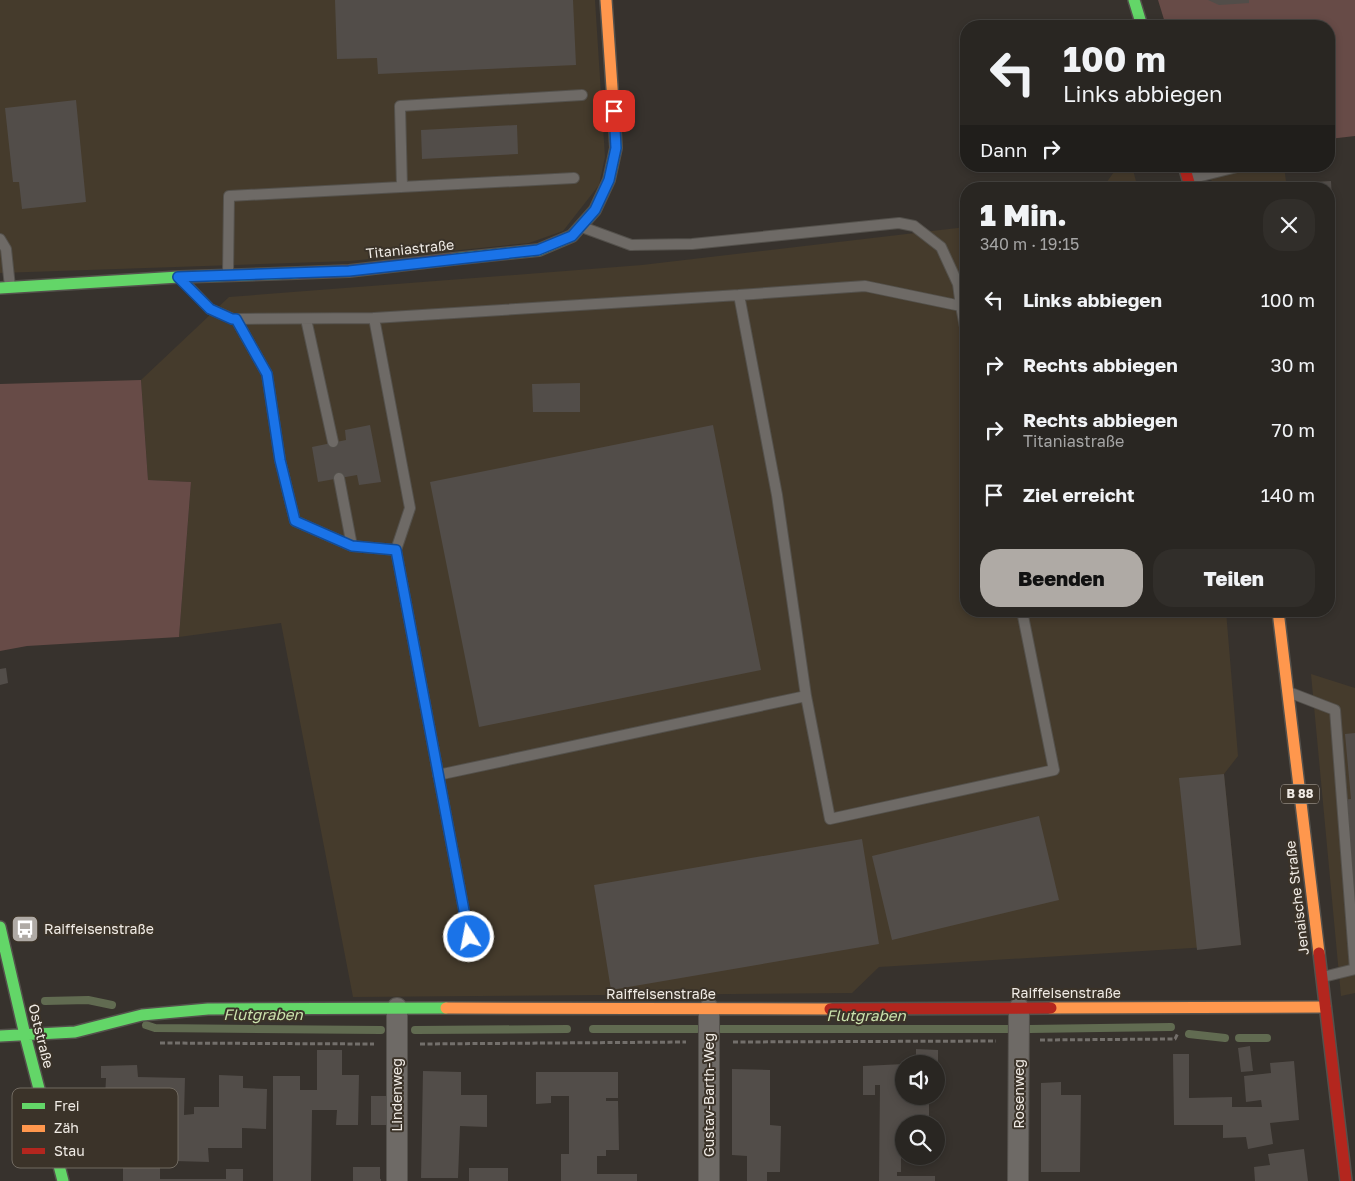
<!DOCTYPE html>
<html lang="de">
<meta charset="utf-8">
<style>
body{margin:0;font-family:"Golos Text",sans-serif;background:#312e2a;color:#f1f3f6;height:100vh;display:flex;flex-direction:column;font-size:19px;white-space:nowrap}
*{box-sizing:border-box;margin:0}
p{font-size:16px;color:#a5a5a5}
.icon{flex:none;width:28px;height:28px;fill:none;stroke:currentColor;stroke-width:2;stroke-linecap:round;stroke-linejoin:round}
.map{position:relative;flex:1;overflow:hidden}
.drawer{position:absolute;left:960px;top:182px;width:375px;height:435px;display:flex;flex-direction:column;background:#292622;border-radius:20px;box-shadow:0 2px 8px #0003,0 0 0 1px #454340}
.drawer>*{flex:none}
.banner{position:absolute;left:960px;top:20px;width:375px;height:152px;border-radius:20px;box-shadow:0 2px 8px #0003,0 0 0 1px #454340;background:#292622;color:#f1f3f6;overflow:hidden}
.controls{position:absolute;left:895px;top:1055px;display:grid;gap:10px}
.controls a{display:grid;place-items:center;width:50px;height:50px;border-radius:50%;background:#292622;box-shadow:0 2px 8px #0003,0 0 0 1px #454340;font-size:25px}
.pin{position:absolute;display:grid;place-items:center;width:42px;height:42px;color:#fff;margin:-21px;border-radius:10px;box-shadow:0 2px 8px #0006}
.me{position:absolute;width:55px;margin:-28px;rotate:349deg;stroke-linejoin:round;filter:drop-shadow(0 0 4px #0008)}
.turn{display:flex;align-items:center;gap:18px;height:105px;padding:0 20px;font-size:22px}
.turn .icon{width:65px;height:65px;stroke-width:2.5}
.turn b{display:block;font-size:35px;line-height:42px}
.then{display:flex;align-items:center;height:48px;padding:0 20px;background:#0003;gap:10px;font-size:19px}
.round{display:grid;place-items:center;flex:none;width:52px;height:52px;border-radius:20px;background:#312e2a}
.headline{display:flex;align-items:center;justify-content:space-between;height:85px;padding:0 20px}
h1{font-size:30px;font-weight:800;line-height:38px}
.button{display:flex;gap:10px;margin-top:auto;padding:10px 20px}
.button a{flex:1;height:58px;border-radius:20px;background:#afaaa5;color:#111;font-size:20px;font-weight:800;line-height:58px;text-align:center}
.button a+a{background:#312e2a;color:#f1f3f6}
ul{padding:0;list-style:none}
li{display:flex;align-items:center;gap:15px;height:65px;padding:0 20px}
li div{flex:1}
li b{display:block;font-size:19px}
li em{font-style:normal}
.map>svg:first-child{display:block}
</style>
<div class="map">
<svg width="1355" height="1181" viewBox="0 0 1355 1181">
<rect width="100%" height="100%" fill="#37322d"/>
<path fill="#453b2c" d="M0,0H595L605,157L599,185L563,231L529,243L350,261L0,273Z
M1269,19V26H1189Z
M1118,166H1132L1138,189H1102Z
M1207,166H1284L1287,189H1214Z
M966,227V611H1226L1238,756L1224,774L1241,945L879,967L852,993L353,997L281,623L179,637L191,482L148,480L141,380L229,297L642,265Z
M1311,674L1355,688V993L1341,996Z"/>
<path fill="#674b47" d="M1158,0H1355V136L1329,139V26H1269L1268,19L1189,26H1166Z
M141,380L148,480L191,482L179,637L27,646L0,651V384Z"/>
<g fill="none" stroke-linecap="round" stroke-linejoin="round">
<path stroke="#616b51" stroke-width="8" d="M45,1001L88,1000L112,1005
M146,1025L155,1028L381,1030
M593,1029H697
M721,1029H1010
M1029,1029L1171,1027
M415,1030L567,1029
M1189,1034L1225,1038
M1239,1038H1267"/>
</g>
<path fill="#524d49" d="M335,0H573L576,65L378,74L377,58L337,59Z
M1208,0H1249V3L1219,5Z
M76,100L86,202L22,209L19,182H13L5,108Z
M517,125L518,154L422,159L421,130Z
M1331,181L1333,217H1329V189H1297L1296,183Z
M580,383V412H533L532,384Z
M370,425L381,482L359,485L357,475L318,482L312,447L346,440L345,430Z
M713,425L761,670L479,727L430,482Z
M6,668L8,683L0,685V669Z
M1355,733V904L1342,800L1351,799L1345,734Z
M1224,774L1241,945L1197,950L1179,778Z
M1039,816L1059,900L892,940L872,856Z
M862,839L879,944L611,990L594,885Z
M1250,1046L1253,1071L1241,1072L1238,1048Z
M916,1049L938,1050V1064H916Z
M317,1050H342V1075H359L358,1125H336L337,1110H312L311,1181H273V1076H300V1090H317Z
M1173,1054H1189V1098L1232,1097V1107H1262L1261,1100L1246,1102L1244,1076L1271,1073L1270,1063L1294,1061L1299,1120L1270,1123L1273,1144L1248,1149L1246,1137L1223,1138V1125H1174Z
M904,1064V1096H929V1124H904V1153H901V1172H897V1176H935V1181H879L880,1085H875V1095H863V1066Z
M137,1065L138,1077L185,1078L184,1115L194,1114V1107H219V1075L243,1076V1088L267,1089L266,1129L242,1128V1148H208L209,1162L175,1161L176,1115L109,1113L110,1098H105L106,1078H101V1066Z
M732,1069L770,1070V1125L781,1126L780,1172H767V1181H747V1156L732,1155Z
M423,1071L461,1072V1095H487V1127L460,1126L458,1178H421Z
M536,1072H618V1098H606V1101H618L619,1150H606V1156H597V1174H637V1181H561V1154H569V1096H551V1103L536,1104Z
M1061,1082V1095H1081L1080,1172H1041V1083Z
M371,1096H387V1125H371Z
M1304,1149L1308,1181H1255L1254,1167L1270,1165L1268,1154Z
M123,1151H160V1179H226V1169H243V1181H123Z
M353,1167H380V1179H381V1181H353Z
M469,1168H508V1181H469Z"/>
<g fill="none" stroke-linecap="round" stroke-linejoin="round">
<g stroke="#54514c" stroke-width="12">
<path id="lane" d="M1189,179L1241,166
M402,187L400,106L582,95
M582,227L631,245L692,244L899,223L914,226L941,247L958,284L961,306
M0,239L6,249L10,287
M228,275L229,196L574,178
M183,281L210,309L233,319L374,318L739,295L777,495L806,696L438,775
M739,295L865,286L961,306L966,332
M374,318L410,508L396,550
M236,319L267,374L280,460L295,521L352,546L396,550L469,937
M306,319L333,442
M339,478L352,546
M1291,693L1335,710L1355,969L1323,977
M806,696L830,819L1054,770L1022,611"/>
</g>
<g stroke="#54514c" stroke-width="22">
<path id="street" d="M397,1008V1181
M709,1009V1181
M1018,1181L1019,1008"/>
</g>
<g stroke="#54514c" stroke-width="14">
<path id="fast" d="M1134,0L1142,26
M453,259L539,250L572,236L595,210L609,180L616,148L615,131
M0,288L179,277L297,273
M0,927L25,1035L63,1181
M0,1036L75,1032L142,1015L208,1009L446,1008"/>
</g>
<g stroke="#54514c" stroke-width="14">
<path id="slow" d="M606,0L615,131
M1278,611L1319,953
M446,1008L830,1009
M1051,1008L1325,1007"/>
</g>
<g stroke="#54514c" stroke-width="14">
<path id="jam" d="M1184,166L1191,189
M297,273L349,271L453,259
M1319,953L1346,1181
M830,1009L1051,1008"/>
</g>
<path stroke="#736f6b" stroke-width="3" stroke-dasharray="5 2.5" stroke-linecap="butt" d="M1040,1040L1175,1039L1178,1033
M733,1042L996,1041
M160,1043L374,1044
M420,1044L686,1042"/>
<use href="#lane" stroke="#6e6a66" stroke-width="10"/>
<use href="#street" stroke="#6e6a66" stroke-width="20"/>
<use href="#fast" stroke="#63d668" stroke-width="11"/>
<use href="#slow" stroke="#ff974d" stroke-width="11"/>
<use href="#jam" stroke="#b3261e" stroke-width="11"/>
</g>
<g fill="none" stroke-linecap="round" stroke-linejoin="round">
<g stroke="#114b97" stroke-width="12">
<path id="route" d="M469,937L396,550L352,546L295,521L280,460L267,374L236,319H232L210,309L178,277L349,271L538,250L572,236L595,210L609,180L616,148L614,111"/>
</g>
<use href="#route" stroke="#1a73e8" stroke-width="9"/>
</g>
<defs>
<g id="bus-square" transform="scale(1.4375)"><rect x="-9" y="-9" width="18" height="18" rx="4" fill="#afaaa5" stroke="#3b3329"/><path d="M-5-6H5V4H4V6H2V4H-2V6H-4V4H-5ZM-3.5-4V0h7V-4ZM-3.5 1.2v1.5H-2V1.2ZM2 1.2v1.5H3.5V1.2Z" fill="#fff"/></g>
</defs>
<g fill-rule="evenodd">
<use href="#bus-square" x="25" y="929"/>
</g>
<g text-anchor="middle" stroke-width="4" stroke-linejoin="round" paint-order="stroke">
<rect fill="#3b3329" stroke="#bab4ad" stroke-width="1" x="1281" y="784.5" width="38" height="19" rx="4"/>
<g font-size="12" font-weight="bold" fill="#f0ebe5">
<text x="1300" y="798">B 88</text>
</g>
<g font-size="14" fill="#f0ebe5" stroke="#3b3329">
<text transform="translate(410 249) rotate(-6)" y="5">Titaniastraße</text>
<text transform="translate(1297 898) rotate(-97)" y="5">Jenaische Straße</text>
<text x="1066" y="998">Raiffeisenstraße</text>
<text x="661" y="999">Raiffeisenstraße</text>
<text transform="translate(41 1036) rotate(76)" y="5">Oststraße</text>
<text transform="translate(1019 1094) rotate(-90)" y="5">Rosenweg</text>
<text transform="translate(397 1095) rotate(-90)" y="5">Lindenweg</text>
<text transform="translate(709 1095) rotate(-90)" y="5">Gustav-Barth-Weg</text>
</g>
<g font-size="14" fill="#f0ebe5" stroke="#3b3329" text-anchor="start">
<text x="44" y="934">Raiffeisenstraße</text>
</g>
<g font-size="15" font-style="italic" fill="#cbe2ad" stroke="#3b3329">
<text x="263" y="1020">Flutgraben</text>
<text x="866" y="1021">Flutgraben</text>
</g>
</g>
<rect x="12" y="1088" width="166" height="80" rx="8" fill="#3b3329" stroke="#716a61" stroke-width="1"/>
<rect x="22" y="1103" width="23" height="6" fill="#63d668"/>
<rect x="22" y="1125" width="23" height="7" fill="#ff974d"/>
<rect x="22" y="1148" width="23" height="6" fill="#b3261e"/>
<g font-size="14" fill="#f0ebe5">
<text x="54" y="1111">Frei</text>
<text x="54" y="1133">Zäh</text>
<text x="54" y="1156">Stau</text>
</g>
</svg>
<div class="controls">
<a><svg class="icon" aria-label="sound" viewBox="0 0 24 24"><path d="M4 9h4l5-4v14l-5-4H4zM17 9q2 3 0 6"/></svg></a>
<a><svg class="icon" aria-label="search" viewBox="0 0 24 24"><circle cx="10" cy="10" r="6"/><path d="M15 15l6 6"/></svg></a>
</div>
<div class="pin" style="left:614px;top:111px;background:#d93025"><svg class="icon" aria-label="arrive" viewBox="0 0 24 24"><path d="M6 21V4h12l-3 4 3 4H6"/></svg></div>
<svg class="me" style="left:469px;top:937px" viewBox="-20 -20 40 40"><circle r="17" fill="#1a73e8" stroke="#fff" stroke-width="3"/><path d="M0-11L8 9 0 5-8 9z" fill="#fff"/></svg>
<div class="banner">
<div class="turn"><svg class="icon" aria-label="left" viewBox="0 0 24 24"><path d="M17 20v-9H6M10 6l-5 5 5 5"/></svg><div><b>100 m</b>Links abbiegen</div></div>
<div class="then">Dann<svg class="icon" aria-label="right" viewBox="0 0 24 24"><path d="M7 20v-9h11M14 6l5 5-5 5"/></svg></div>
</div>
<section class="drawer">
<div class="headline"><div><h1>1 Min.</h1><p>340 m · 19:15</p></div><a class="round"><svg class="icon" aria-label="close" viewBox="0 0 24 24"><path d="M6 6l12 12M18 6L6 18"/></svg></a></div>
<ul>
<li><svg class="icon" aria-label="left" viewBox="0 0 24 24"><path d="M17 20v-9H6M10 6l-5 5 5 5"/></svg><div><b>Links abbiegen</b></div><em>100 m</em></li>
<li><svg class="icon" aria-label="right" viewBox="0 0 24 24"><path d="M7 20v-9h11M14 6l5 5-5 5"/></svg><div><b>Rechts abbiegen</b></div><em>30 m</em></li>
<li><svg class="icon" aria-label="right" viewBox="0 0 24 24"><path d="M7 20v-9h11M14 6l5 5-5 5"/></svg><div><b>Rechts abbiegen</b><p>Titaniastraße</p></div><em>70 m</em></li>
<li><svg class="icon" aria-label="arrive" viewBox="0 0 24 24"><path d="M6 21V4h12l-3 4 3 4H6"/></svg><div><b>Ziel erreicht</b></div><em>140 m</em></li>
</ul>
<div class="button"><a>Beenden</a><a>Teilen</a></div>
</section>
</div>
